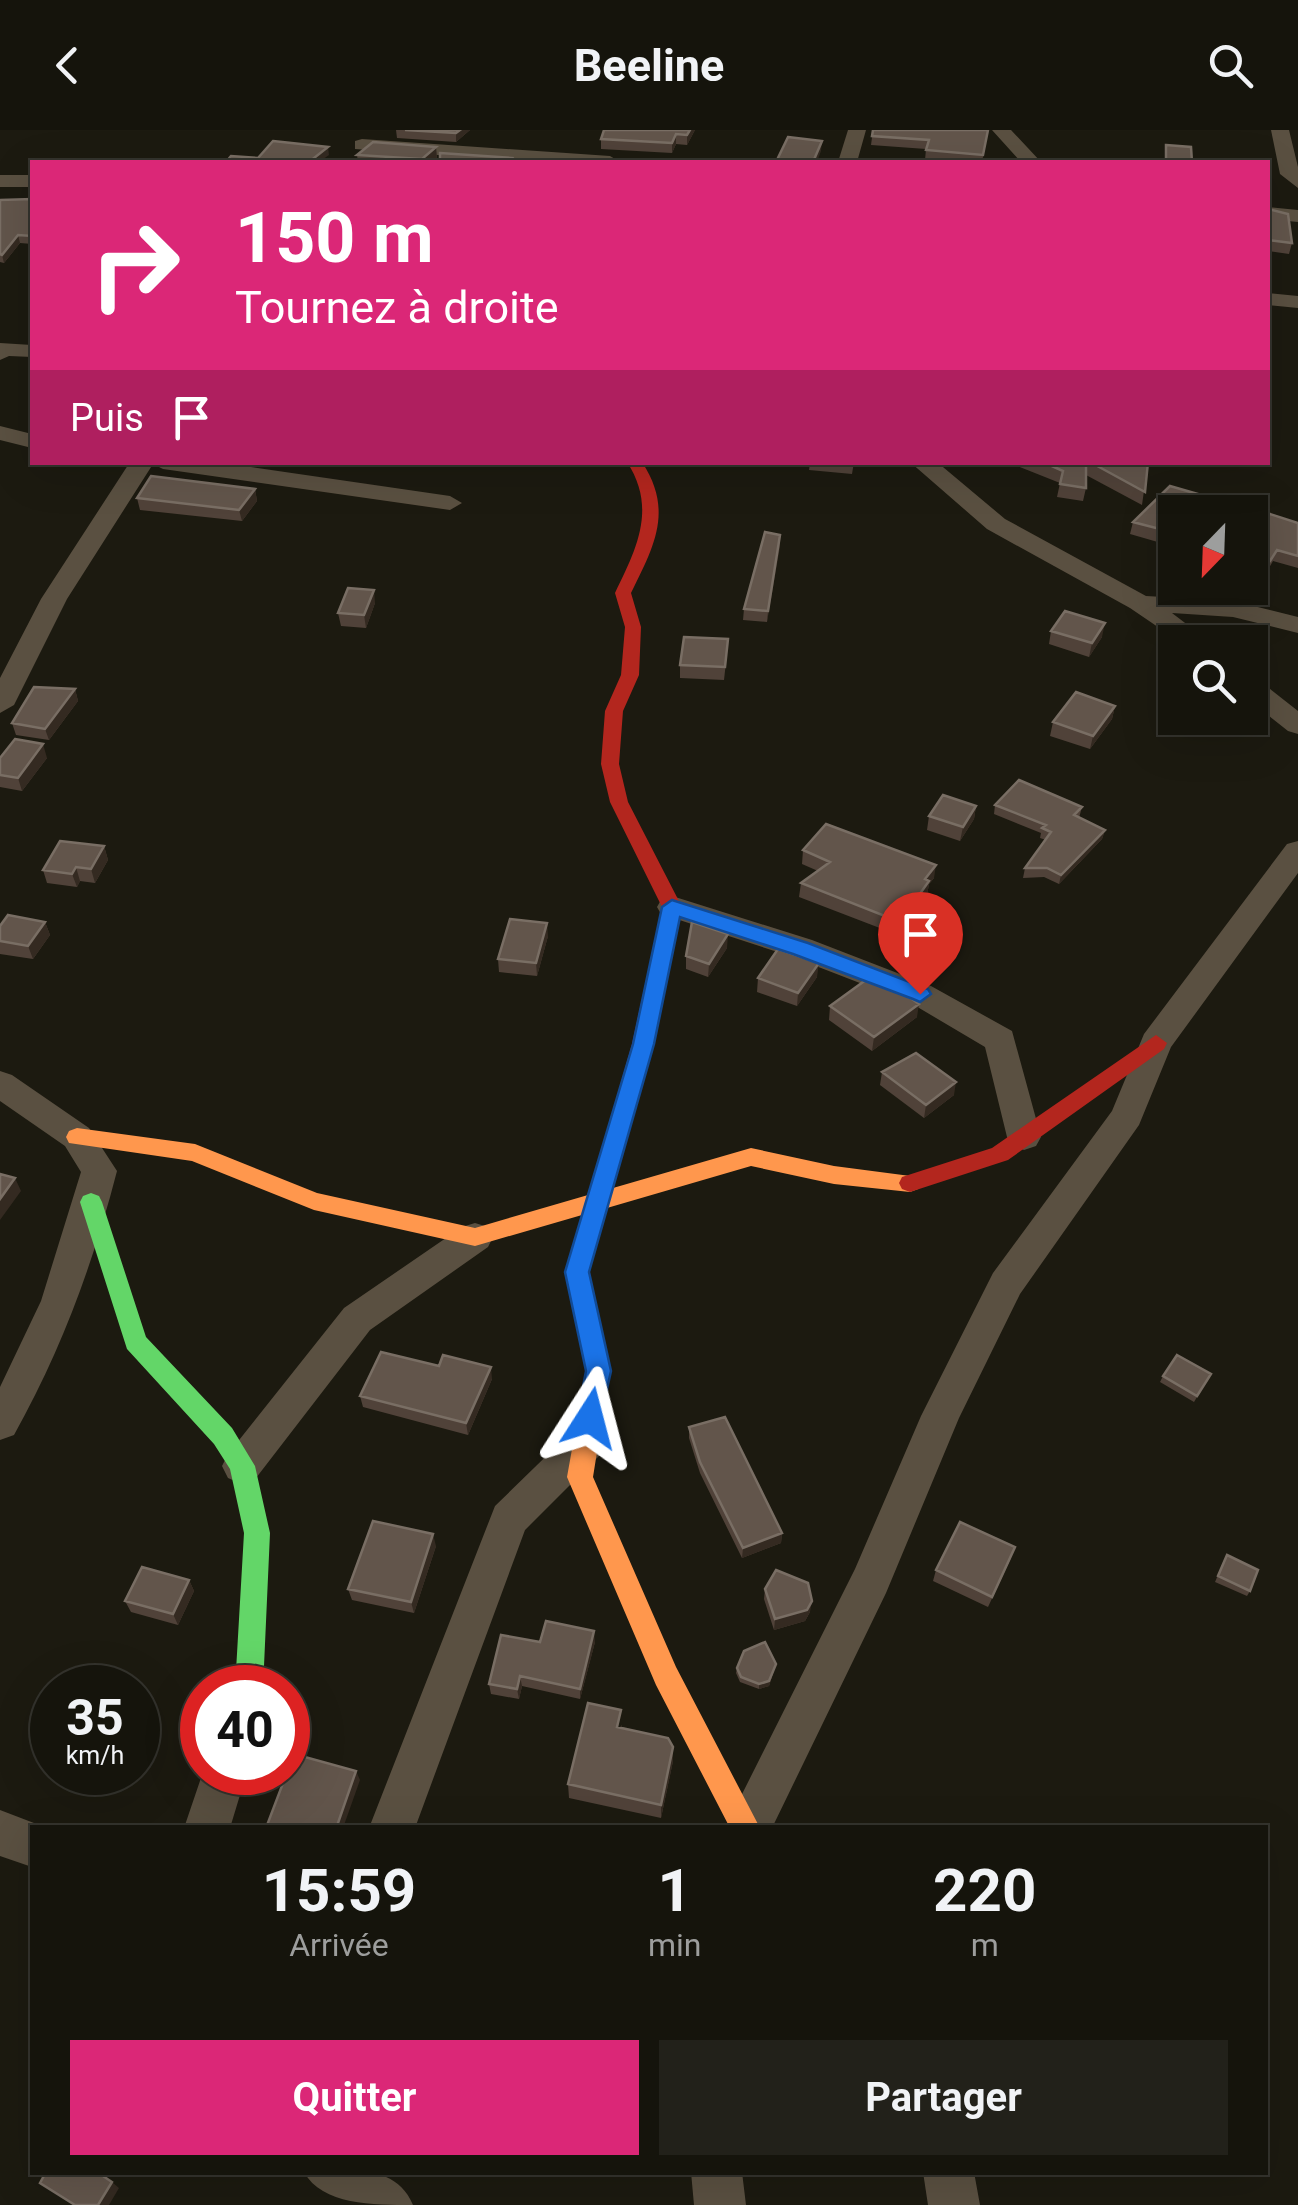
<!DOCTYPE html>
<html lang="fr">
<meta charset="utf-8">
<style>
body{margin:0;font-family:Roboto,sans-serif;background:#22211a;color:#f1f3f6;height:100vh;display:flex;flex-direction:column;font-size:38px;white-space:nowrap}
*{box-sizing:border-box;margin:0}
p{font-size:32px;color:#9d9e9d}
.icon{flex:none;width:55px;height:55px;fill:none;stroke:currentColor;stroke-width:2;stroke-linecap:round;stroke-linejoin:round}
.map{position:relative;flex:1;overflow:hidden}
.side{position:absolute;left:30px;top:1695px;width:1238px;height:350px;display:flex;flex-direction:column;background:#15140c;border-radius:0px;box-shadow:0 10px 40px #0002,0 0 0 2px #34332d}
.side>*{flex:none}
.guide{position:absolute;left:30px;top:30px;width:1240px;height:305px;border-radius:0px;box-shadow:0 10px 40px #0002,0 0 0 2px #34332d;background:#db2777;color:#fff;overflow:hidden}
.needle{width:65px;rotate:203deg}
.fabs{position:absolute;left:1158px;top:365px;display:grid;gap:20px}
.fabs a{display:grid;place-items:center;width:110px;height:110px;border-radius:0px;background:#15140c;box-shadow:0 10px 40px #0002,0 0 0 2px #34332d;font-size:50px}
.speed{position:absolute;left:30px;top:1535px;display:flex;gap:20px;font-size:50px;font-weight:700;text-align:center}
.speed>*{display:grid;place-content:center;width:130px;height:130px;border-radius:50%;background:#15140c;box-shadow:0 10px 40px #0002,0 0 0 2px #34332d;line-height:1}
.speed small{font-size:25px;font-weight:400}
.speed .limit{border:15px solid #d22;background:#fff;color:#111}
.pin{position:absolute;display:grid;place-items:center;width:85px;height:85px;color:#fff;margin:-102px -42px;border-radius:50% 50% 50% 0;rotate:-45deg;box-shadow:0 0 10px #0007}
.pin .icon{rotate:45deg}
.me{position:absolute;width:110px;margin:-55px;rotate:9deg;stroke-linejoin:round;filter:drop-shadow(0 0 8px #0008)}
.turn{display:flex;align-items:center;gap:35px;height:210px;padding:0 40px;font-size:45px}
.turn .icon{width:130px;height:130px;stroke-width:2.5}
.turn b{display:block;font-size:70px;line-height:85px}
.then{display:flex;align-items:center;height:95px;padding:0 40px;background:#0003;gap:20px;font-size:38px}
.eta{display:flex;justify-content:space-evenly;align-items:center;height:170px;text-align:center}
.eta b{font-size:60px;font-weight:700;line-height:70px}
.primary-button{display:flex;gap:20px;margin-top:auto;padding:20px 40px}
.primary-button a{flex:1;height:115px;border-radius:0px;background:#db2777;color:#fff;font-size:40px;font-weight:700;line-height:115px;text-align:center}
.primary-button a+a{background:#22211a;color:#f1f3f6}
header{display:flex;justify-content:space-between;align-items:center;height:130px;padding:0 40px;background:#15140c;font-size:45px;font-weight:700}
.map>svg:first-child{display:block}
</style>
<header><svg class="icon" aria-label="back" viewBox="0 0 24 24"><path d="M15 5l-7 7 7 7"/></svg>Beeline<svg class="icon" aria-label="search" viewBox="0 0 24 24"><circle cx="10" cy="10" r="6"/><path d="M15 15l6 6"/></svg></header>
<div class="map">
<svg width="1298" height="2075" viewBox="0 0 1298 2075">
<rect width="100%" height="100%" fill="#1c1a10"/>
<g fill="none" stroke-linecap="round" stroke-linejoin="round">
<path fill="#5a5041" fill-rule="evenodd" d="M848,0H866L857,32H838Z
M992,0H1011L1041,32H1021Z
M1271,0H1289L1298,37V58L1280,44Z
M362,9L610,26L620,32H534L355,19V11Z
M0,45H32V57H0Z
M1268,77L1298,80V92L1268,89Z
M1268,163L1298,166V178L1268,175Z
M0,213L32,215V227L9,226L0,230Z
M0,296L32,304V318L0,310Z
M130,332H217L450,366L462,373L450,380L163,339L153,334L67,469L14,575L0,583V548L41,469Z
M910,332H937L1005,389L1146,466L1233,471L1298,487V503L1233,487L1172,483L1210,512H1180L1130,478L987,399Z
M1250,549L1260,551L1298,581V604L1288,601L1250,571Z
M1298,711V743L1171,917L1139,995L1020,1164L959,1288L886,1463L772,1698H725L855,1439L921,1286L993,1143L1112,981L1144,904L1287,714Z
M672,766L812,810L931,856L1012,901L1041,1007L1036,1016L1024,1020L1012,1016L1007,1007L985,917L909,872L790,826L661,784L657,777L661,770Z
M0,941L12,945L89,998L117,1041C93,1134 61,1221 14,1305L0,1310V1257L41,1171L81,1042L65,1016L0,971Z
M475,1093L488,1097L493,1107L488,1117L370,1200L256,1348L242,1354L228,1348L222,1336L228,1324L344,1178L462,1097Z
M585,1297L599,1302L605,1314L599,1326L525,1400L415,1698H369L495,1376L571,1302Z
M203,1642H247L230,1698H184Z
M0,1680L47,1698H32V1737L0,1726Z
M304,2042C344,2042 395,2031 413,2075C373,2075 322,2075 304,2042Z
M691,2042H742L746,2075H694Z
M923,2042H974L980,2075H928Z"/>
<path fill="#63d668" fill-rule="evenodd" d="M91,1063L99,1066L102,1072L146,1207L232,1298L255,1336L270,1403L263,1558H235L244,1403L230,1339L214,1314L127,1219L80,1072L83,1066Z"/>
<path fill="#ff974d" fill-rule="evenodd" d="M77,998L195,1014L317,1063L475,1098L588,1065L596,1043H612L615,1049L613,1058L751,1018L834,1036L918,1047L921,1053L918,1059L910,1062L834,1054L751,1036L607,1078L589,1142L610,1241L593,1347L676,1537L760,1698H730L656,1555L567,1347L586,1241L565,1142L582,1085L475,1116L314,1080L192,1031L69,1013L66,1007L69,1001Z"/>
<path fill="#b3261e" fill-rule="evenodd" d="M627,332H642C674,381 654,416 631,463L641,497L639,545L623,581L619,634L628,672L682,777L654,914L615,1049L612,1055H596L593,1049L632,914L662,777L610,672L601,634L605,581L621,545L625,497L615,463C637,418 657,378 627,332Z
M1156,905L1167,913L1164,919L1008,1030L910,1062L902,1059L899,1053L902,1047L992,1018Z"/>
</g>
<path fill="#504239" d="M396,0H470L456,12L397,8Z
M695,0L687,15L676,14L672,23L601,19V9Z
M873,0H988L982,32H957L925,30L926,19L871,15Z
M436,17L437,29L433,32H358L357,25Z
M32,69V114L20,113L4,133L0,132V70Z
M1268,79L1292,113L1289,124L1268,121Z
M810,332H854L852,344L809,340Z
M1148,332L1142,375L1086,345V358L1083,371L1057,367L1060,353L1010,333Z
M255,359L257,371L242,391L140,380L137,368Z
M1175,382V417L1130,404L1133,392Z
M1250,382L1298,393V438L1273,431L1266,443L1250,438Z
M780,405L767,492L743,490L744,479Z
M375,473L366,498L341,496L338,483Z
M1051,501L1102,507L1089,527L1049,514Z
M727,523L724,550L680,548V535Z
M75,559L78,571L49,610L16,605L12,593Z
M1115,576L1112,589L1090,619L1050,606L1053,592Z
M0,628H47L22,661L0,657Z
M995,675L1082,677L1079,688L1105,700L1102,709L1059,754L1044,747L1023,748L1025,738L1046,710L1040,708L1041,703L994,684Z
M976,676L974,689L960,711L927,700L929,686Z
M104,716L108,730L95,753L80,751L77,757L47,753L43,740Z
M803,720L934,748L929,754L927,765L898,805L799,767L801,753L818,741L802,734Z
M45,792L50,805L33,829L0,824V796Z
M548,806L537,846L499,842L498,829Z
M727,818L708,847L686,839V826Z
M817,847L797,876L757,862L758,848Z
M830,876L917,887L872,921L829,890Z
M882,942L954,965L924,988L880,955Z
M439,1236L492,1249L468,1305L363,1277L360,1266Z
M1211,1244L1194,1272L1160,1252L1163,1246Z
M689,1297L782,1403L781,1413L742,1428L700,1343L689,1308Z
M436,1416L414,1483L352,1470L348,1459Z
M1011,1428L988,1477L933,1451L936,1440Z
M1224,1431L1250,1461L1247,1466L1215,1452Z
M189,1450L194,1461L178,1495L131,1482L125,1471Z
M765,1459L810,1482L805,1491L774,1500L764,1469Z
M540,1512H595L580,1569L522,1556L519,1569L491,1564L489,1554Z
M776,1534L769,1556L759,1559L740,1552L736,1543L737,1538Z
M622,1595L621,1598L673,1617V1631L661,1688L569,1668L568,1654Z"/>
<path fill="#342a21" d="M460,0H470L456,12V3Z
M690,0H695L687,15V5Z
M676,4V14L672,23V13Z
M822,11L821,21L817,32H813Z
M328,17L329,25L319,32H309Z
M436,17L437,29L433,32H422V29Z
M18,105L20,113L4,133L2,125Z
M255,359L257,371L242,391L239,380Z
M1215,369L1211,382H1203Z
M780,405V417L767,492L768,481Z
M374,460L375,473L366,498L364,485Z
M1105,493L1102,507L1089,527L1092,513Z
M75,559L78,571L49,610L45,599Z
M1115,576L1112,589L1090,619L1093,606Z
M43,614L47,628L22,661L18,648Z
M976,676L974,689L960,711L963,697Z
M1105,700L1102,709L1059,754L1061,745Z
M104,716L108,730L95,753L91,739Z
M936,735L934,748L929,754L927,765L898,805L900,792L925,749Z
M76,737L80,751L77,757L72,744Z
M45,792L50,805L33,829L28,816Z
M547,793L548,806L537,846L536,833Z
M728,804L727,818L708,847L709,834Z
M819,833L817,847L797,876L798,863Z
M919,874L917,887L872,921L874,907Z
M956,952L954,965L924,988L926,975Z
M15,1048L21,1061L0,1090V1069Z
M491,1237L492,1249L468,1305L466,1293Z
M782,1403L781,1413L742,1428L743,1418Z
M433,1404L436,1416L414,1483L411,1472Z
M189,1450L194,1461L178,1495L173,1484Z
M812,1471L810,1482L805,1491L774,1500L775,1489Z
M594,1501L595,1512L580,1569V1559Z
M776,1534L769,1556L759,1559V1554Z
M520,1546L522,1556L519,1569L517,1559Z
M673,1617V1631L661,1688V1675Z
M356,1641L360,1650L343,1698L338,1693Z
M112,2052L119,2058L109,2075H98Z"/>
<path fill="#62554b" stroke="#796e64" stroke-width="2.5" d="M405,0H460L456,3Z
M604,0H690L687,5L676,4L672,13L601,9Z
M873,0H988L983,25L926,20L929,10L872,6Z
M788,7L822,11L813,32H776Z
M273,11L328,17L309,32H226L231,26L258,28Z
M373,12L436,17L422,29L357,25Z
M1166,15L1191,17L1192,32H1166Z
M440,23L512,28L509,32H440Z
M32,69V106L18,105L2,125L0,124V70Z
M1268,79L1288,84L1292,113L1268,110Z
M1043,332H1086V358L1060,354L1063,341Z
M1090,332H1148L1145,362Z
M151,346L255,359L239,380L137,368Z
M1170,356L1215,369L1203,382H1175V403L1133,392Z
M1248,377L1298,393V426L1277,420L1270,431L1250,426V382H1245Z
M765,402L780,405L768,481L744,479Z
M348,458L374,460L364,485L338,483Z
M1065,481L1105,493L1092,513L1051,501Z
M684,507L728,509L725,537L680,535Z
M34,557L75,559L45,599L12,593Z
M1076,562L1115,576L1093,606L1053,592Z
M15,609L43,614L18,648L0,645V628Z
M1019,650L1082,677L1074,685L1105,700L1061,745L1047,738H1025L1051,702L1042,698L1046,695L995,675Z
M943,665L976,676L963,697L929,686Z
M826,694L936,735L925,749L929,751L900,792L801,753L830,732L803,720Z
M60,711L104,716L91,739L76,737L72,744L43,740Z
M8,785L45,792L28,816L0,811V796Z
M510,789L547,793L536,833L498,829Z
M692,792L728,804L709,834L686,826Z
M778,819L819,833L798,863L758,848Z
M870,847L892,855L919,874L874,907L830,876Z
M916,923L956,952L926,975L882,942Z
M0,1044L15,1048L0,1069Z
M381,1222L439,1236L443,1225L491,1237L466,1293L360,1266Z
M1177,1225L1211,1244L1197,1266L1163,1246Z
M725,1287L782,1403L743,1418L700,1332L689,1297Z
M373,1391L433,1404L411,1472L348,1459Z
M960,1392L1015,1417L992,1467L936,1440Z
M1227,1425L1258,1440L1250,1461L1218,1446Z
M142,1437L189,1450L173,1484L125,1471Z
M776,1440L808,1453L812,1471L807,1480L775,1489L765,1459Z
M546,1491L594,1501L580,1559L520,1546L517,1559L489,1554L501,1505L540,1512Z
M765,1512L776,1534L769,1551L759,1554L741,1547L737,1538L744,1521Z
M588,1573L621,1580L617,1597L668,1608L673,1617L661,1675L568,1654Z
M294,1624L356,1641L338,1693L356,1698H266Z
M46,2042H97L112,2052L98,2075H75L40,2053Z"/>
<path fill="#1a73e8" stroke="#114b97" stroke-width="2.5" d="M672,770L808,813L928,859L931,864L920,872L913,869L793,824L680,787L654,914L589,1142L611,1241L599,1295L590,1299L581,1295L577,1288L586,1241L565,1142L633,914L662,777Z"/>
</svg>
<div class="fabs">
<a><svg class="needle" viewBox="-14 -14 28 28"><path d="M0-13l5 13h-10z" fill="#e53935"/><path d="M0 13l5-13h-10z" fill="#9d9e9d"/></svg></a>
<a><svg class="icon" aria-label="search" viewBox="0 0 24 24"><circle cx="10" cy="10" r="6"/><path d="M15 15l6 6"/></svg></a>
</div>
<div class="speed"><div>35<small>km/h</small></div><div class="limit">40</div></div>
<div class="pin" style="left:920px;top:864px;background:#d93025"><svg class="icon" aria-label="arrive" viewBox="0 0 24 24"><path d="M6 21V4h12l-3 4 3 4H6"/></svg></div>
<svg class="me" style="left:590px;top:1288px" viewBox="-20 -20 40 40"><path d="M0-17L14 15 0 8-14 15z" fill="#1a73e8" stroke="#fff" stroke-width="4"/></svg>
<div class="guide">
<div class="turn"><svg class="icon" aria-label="right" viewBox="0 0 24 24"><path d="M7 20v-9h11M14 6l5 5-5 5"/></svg><div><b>150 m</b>Tournez à droite</div></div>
<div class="then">Puis<svg class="icon" aria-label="arrive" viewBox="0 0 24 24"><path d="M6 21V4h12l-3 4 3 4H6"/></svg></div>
</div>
<section class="side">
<div class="eta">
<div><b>15:59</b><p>Arrivée</p></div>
<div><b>1</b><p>min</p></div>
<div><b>220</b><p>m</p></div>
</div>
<div class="primary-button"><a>Quitter</a><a>Partager</a></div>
</section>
</div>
